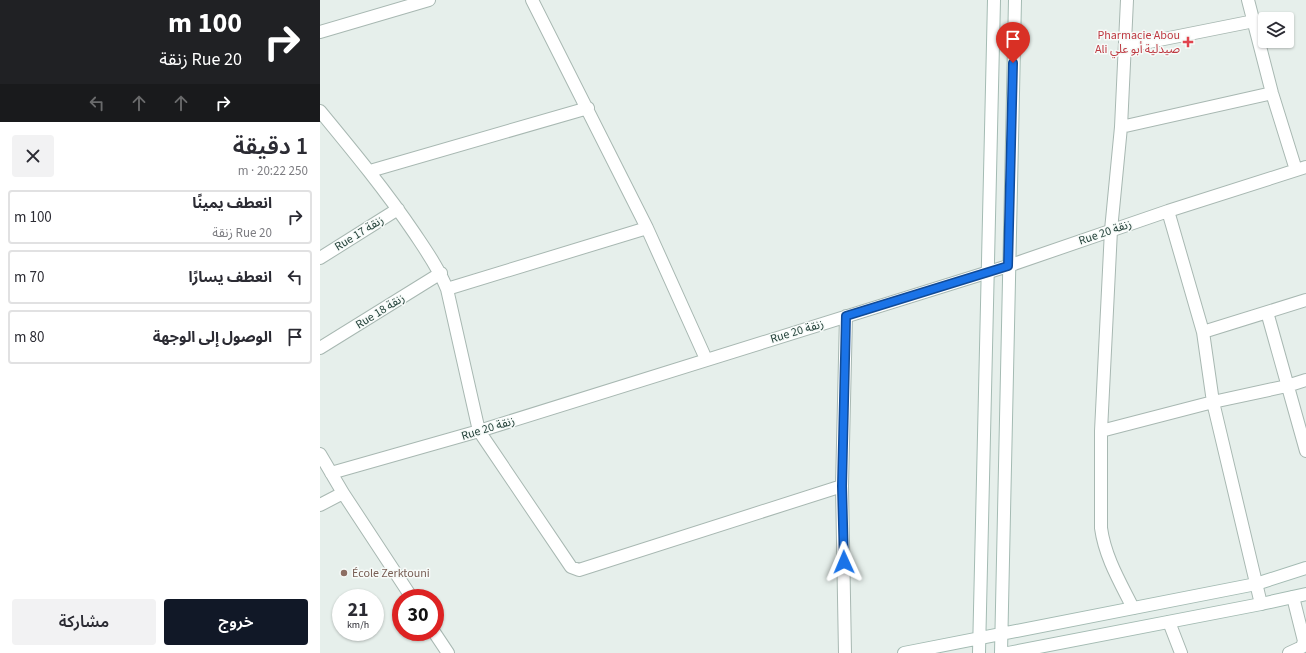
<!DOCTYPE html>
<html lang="ar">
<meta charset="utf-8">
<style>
body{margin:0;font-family:"Source Sans 3","Noto Sans Arabic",sans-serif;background:#f2f2f3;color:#2b2b33;direction:rtl;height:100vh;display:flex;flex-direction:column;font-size:15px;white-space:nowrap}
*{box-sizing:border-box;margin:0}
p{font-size:13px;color:#7c7c81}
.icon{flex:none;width:22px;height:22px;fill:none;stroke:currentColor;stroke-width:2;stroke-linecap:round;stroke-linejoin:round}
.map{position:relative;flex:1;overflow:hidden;direction:ltr}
.side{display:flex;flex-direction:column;background:#fff;width:320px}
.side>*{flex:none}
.hud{background:#202124;color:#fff;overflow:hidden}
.controls{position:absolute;left:938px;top:12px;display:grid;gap:8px}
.controls a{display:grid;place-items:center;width:36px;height:36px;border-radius:4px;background:#fff;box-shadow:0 1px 3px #0004;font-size:20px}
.speed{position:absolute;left:12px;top:589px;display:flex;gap:8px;font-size:20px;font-weight:700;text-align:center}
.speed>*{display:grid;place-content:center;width:52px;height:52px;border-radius:50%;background:#fff;box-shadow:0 1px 3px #0004;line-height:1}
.speed small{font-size:10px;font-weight:400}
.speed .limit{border:6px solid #d22;background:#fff;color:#111}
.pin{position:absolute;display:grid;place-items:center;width:34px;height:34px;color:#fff;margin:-41px -17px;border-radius:50% 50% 50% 0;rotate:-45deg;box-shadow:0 0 4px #0007}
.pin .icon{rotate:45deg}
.me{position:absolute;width:44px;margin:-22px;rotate:359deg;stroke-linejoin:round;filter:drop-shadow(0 0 3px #0008)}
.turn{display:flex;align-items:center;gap:14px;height:84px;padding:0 12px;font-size:18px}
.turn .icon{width:52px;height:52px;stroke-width:2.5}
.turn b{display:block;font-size:28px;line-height:34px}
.lanes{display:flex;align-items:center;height:38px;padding:0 12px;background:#0003;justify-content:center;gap:20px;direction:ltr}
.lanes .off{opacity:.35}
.round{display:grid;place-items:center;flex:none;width:42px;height:42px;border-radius:4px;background:#f2f2f3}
.summary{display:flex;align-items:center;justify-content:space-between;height:68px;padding:0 12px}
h1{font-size:24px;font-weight:600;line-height:30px}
.action{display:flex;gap:8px;margin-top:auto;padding:8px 12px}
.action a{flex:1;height:46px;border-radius:4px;background:#111827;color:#fff;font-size:16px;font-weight:600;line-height:46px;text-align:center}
.action a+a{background:#f2f2f3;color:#2b2b33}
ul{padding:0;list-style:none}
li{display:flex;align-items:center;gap:12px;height:54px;margin:0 8px 6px;padding:0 4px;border:2px solid #e1e1e2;border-radius:4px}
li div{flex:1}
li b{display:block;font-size:15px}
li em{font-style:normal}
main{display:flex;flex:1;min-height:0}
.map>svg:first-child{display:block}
</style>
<main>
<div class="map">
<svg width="986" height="653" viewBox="0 0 986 653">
<rect width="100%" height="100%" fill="#e6efeb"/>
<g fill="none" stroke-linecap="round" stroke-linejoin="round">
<g stroke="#a8b8b2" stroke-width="14">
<path id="street" d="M212,0L327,228L386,359
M807,0L801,127L791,230L781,431V528C785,557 800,582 813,608
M928,0L952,93L976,170
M0,32L109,0
M805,43H824L934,21
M0,111C33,151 66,191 95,234C107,252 119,269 127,289L159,431L251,567L259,570L522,486
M801,127L952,93
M50,171L268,108
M848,211L883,332L893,402L941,604
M0,258L78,209
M127,289L327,228
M947,312L986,451
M883,332L986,300
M0,348L121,273
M781,431L893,402L967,386L986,380
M0,454L23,493L92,598
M11,473L159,431L688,266L848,211L986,167
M0,505L23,493
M849,622L861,653
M114,632L128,653
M525,653L522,486L526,316
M969,653L982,647L984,641L973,597"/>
</g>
<g stroke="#a4bbb3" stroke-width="14">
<path id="secondary" d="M584,653L936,584L986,568
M659,653L674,0
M681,653L695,0
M688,653L941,604L986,594"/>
</g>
<use href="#street" stroke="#fff" stroke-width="12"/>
<use href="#secondary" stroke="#fff" stroke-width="12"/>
</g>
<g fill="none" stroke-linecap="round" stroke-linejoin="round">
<g stroke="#114b97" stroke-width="10">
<path id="route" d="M524,562L522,486L526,316L688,266L693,63"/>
</g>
<use href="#route" stroke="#1a73e8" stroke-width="7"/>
</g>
<path fill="#e0444e" stroke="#f7fbf9" stroke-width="1.5" d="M866 36h4v4h4v4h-4v4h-4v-4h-4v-4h4z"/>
<circle fill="#8d6e63" stroke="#f7fbf9" stroke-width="1.5" cx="24" cy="573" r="4"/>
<g text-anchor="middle" stroke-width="3" stroke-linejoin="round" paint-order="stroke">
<g font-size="12" fill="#be3a42" stroke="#f7fbf9" text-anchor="end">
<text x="860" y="39">Pharmacie Abou<tspan x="860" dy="14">Ali صيدلية أبو علي</tspan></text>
</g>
<g font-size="12" fill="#24423a" stroke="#f7fbf9">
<text transform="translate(785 232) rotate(-19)" y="4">Rue 20 زنقة</text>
<text transform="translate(39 233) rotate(-32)" y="4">Rue 17 زنقة</text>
<text transform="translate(60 311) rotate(-32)" y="4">Rue 18 زنقة</text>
<text transform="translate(477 331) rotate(-17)" y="4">Rue 20 زنقة</text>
<text transform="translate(168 428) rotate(-17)" y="4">Rue 20 زنقة</text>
</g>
<g font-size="12" fill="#785e54" stroke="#f7fbf9" text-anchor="start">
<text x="32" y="577">École Zerktouni</text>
</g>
</g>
</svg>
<div class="controls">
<a><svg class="icon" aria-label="layers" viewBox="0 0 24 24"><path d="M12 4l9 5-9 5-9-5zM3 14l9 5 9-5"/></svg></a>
</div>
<div class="speed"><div>21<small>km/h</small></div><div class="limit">30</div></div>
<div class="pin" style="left:693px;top:63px;background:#d93025"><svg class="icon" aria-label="arrive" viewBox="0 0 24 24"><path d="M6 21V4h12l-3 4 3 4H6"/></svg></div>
<svg class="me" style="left:524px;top:562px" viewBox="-20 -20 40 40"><path d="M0-17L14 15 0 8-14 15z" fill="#1a73e8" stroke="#fff" stroke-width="4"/></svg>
</div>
<section class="side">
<div class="hud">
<div class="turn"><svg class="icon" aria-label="right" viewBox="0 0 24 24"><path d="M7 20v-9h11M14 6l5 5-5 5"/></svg><div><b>100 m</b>Rue 20 زنقة</div></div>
<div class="lanes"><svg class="icon off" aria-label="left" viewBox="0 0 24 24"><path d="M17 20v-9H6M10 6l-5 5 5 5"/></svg><svg class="icon off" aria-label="ahead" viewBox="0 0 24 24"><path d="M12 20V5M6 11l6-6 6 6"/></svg><svg class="icon off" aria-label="ahead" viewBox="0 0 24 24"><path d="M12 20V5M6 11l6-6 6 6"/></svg><svg class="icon" aria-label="right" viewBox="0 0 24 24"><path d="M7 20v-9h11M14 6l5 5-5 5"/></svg></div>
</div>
<div class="summary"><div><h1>1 دقيقة</h1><p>250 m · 20:22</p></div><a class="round"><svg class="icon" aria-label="close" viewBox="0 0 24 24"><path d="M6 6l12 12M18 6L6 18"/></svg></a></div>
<ul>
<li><svg class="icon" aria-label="right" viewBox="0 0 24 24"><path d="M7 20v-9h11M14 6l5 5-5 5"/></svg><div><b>انعطف يمينًا</b><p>Rue 20 زنقة</p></div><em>100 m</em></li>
<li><svg class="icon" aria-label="left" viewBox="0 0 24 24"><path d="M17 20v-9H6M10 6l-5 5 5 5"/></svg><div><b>انعطف يسارًا</b></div><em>70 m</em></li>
<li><svg class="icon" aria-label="arrive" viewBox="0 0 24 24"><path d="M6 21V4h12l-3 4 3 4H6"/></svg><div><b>الوصول إلى الوجهة</b></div><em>80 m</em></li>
</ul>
<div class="action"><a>خروج</a><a>مشاركة</a></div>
</section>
</main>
